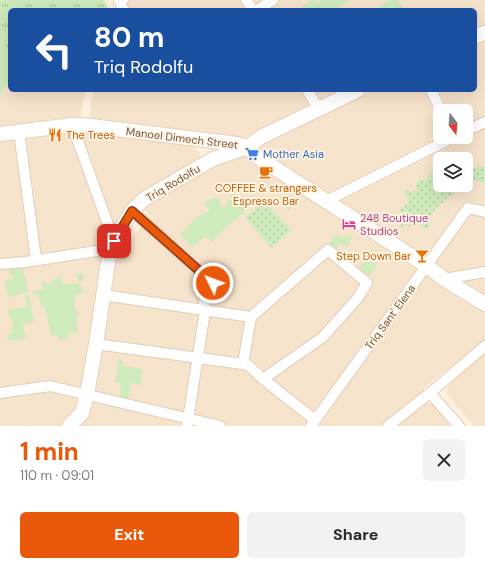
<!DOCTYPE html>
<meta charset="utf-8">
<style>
body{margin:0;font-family:"DM Sans",sans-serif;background:#f2f2f3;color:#2b2b33;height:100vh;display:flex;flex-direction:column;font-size:15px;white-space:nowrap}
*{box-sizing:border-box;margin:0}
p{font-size:13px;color:#7c7c81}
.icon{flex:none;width:22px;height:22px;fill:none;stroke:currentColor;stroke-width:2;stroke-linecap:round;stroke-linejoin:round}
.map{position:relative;height:426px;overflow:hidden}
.details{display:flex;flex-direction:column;background:#fff;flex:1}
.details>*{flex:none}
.top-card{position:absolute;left:8px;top:8px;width:469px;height:84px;border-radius:6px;box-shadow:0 4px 16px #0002;background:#1a4fa0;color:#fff;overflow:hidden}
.needle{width:26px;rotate:164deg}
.controls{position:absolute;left:433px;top:104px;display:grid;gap:8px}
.controls a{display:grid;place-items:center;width:40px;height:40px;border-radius:6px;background:#fff;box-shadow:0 4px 16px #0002;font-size:20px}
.pin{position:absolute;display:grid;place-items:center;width:34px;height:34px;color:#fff;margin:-17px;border-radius:8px;box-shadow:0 2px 6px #0006}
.me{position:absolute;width:44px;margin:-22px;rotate:312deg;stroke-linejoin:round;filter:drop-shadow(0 0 3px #0008)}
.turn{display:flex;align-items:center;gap:14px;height:84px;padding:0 20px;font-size:18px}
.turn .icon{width:52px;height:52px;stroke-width:2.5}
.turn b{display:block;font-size:28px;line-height:34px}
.round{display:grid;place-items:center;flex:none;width:42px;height:42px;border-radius:6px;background:#f2f2f3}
.head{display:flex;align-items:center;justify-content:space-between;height:68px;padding:0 20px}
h1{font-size:24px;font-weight:800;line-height:30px;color:#ea580c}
.button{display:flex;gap:8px;margin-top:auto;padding:8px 20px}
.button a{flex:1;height:46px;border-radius:6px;background:#ea580c;color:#fff;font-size:16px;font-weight:800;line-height:46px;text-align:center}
.button a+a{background:#f2f2f3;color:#2b2b33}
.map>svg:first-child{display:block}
</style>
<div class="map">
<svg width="485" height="426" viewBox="0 0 485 426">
<defs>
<pattern id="grass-dots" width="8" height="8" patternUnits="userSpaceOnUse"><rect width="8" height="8" fill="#cfebbc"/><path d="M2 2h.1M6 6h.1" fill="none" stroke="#adc19b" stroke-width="1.8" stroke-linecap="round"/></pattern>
<pattern id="park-tufts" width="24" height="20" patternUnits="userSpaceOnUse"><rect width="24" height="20" fill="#cfebbc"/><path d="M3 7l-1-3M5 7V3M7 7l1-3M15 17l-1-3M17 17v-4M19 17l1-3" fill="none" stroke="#adc19b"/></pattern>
</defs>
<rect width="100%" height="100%" fill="#fef1de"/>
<path fill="#f6e3cc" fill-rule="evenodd" d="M120,0H485V26L475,30V10H116Z
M0,33V34H4L10,90H85L80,121H70L108,239L85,390L74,414L61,426H0Z
M485,38V300L258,154L256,143L368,90H475V42ZM440,111H466V137H440ZM440,159H466V185H440Z
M93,90H347L238,142L89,121Z
M84,131L192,145L200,153L201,157L199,163L115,229L82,135Z
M244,154L485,308V340L424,388L423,403L432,404L451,426H76L110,271L120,253L131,239L142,226L149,222L153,218L143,209L156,198L210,165Z
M485,351V426H474L447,394L448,383Z"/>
<path fill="url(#grass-dots)" d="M466,154L474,169L481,165L483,168L485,167V183L470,179L466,183V159H459Z
M440,169V185H463L437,207L426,220L430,225L427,229L414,220L409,227L405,224L403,227L400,225L406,219L403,212L400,211L402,207L410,204L404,191L409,189L410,192L418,189L415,183L421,179L423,181L429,178L428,175L432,173L433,176L438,174L436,170Z
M264,202L292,230L272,248L245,218Z"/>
<path fill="url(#park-tufts)" d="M0,0H104L109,10H10V84L4,34H0Z"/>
<path fill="#cfebbc" d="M312,0H315L317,3L322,0H350L334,10H302L301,7Z
M389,0H398L405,10H374Z
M0,33V34H4L10,84L4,87L0,98Z
M234,190L236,198L243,197L245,205L254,204L231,223L212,242L205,237L192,247L180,234L197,217L210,211L204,202L219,197L221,207L227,206L226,199H228V201L232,200L230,191Z
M286,194L296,201L289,211L278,199L281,195L284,197Z
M336,234L343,238L346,234L352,238L347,247L340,243L336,249L329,244Z
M375,253L378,255L373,261L377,264L370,276L359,268L365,261L368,263Z
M23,267L24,276L26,277L28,292L8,297L5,280L14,278L13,275H10L9,269Z
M83,273L84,278L80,284L83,292L75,296L74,306H75V311L79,312L76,327L78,328L77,333L70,332L67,339L59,340L58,335L51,336L45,307H41L38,294L33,295L32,291L43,289L41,279L49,285L53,280L61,277L63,285L79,283L77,276H76V274Z
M29,295L34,322L23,324L26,338L8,341L7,334L12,333L11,329L13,328L12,318L10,319L8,310L26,307L25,297Z
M119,359L122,360V366L143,369L141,385L131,383L128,400L119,398L121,383H115Z"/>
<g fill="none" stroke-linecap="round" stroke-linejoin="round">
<g stroke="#e2cdba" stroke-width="12">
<path id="street" d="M123,0L119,2L124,10
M246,0L253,10
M257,10L273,0
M307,90L319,109
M431,90L441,111
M72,125L114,241
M466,131L485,122
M19,132L36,259
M326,201L454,137
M132,211L213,283L214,292L204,302L205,311L187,426
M0,264L25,262L110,249
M444,279L485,272
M103,295L251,317L328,250L367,283L357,299L323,337L263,379
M96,344L243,364L248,365L263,379L315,420
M243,364L251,317
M0,393L50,386L220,426
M430,393L459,426
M311,426L468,208L485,212
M388,426L430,393L485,346"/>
</g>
<g stroke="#e9d0b9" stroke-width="16">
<path id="secondary" d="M475,36L485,33
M0,134L72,125H83L237,144L248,147L256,156L427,266L444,279L485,304
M69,426L82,413L87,394L96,344L110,249L114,241L132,211L144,199L213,159L248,147L261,137L358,90"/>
</g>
<use href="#street" stroke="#fff" stroke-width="10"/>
<use href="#secondary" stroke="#fff" stroke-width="14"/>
</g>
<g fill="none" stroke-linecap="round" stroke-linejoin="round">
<g stroke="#983908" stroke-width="10">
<path id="route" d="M114,241L132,211L213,283"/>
</g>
<use href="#route" stroke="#ea580c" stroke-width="7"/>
</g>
<defs>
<g id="restaurant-bare" transform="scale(1.08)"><path d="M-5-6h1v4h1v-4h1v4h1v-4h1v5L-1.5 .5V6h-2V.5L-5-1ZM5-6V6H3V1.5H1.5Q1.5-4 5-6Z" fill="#e8710a" stroke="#fff5e5" stroke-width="2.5" paint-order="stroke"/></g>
<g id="supermarket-bare" transform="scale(1.08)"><path d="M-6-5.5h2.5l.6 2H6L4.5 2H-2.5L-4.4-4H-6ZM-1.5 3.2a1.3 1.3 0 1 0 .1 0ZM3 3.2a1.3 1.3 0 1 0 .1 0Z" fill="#3f7fe0" stroke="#fff5e5" stroke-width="2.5" paint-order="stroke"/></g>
<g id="cafe-bare" transform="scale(1.08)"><path d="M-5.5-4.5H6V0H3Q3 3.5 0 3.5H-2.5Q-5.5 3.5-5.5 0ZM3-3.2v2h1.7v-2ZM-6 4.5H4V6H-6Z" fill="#e8710a" stroke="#fff5e5" stroke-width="2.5" paint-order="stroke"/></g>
<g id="hotel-bare" transform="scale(1.08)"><path d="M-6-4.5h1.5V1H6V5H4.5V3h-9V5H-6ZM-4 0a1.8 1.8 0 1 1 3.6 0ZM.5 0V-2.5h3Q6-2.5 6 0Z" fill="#d1479c" stroke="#fff5e5" stroke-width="2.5" paint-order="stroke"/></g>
<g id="bar-bare" transform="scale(1.08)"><path d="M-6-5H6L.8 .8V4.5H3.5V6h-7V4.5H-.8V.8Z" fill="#e8710a" stroke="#fff5e5" stroke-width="2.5" paint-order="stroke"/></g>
</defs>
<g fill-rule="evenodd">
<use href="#restaurant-bare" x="55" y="135"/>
<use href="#supermarket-bare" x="252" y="154"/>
<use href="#cafe-bare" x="266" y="172"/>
<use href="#hotel-bare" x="349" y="224"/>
<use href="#bar-bare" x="422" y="256"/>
</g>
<g text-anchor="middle" stroke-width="3.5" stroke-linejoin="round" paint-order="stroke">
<g font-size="11" fill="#c56008" stroke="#fff5e5" text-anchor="start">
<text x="66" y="139">The Trees</text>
<text x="266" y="192" text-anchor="middle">COFFEE &amp; strangers<tspan x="266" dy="13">Espresso Bar</tspan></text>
<text x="411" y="260" text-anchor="end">Step Down Bar</text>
</g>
<g font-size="11" fill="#745645" stroke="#fff5e5">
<text transform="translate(182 138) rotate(7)" y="4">Manoel Dimech Street</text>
<text transform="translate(173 183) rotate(-31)" y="4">Triq Rodolfu</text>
<text transform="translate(390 317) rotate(-54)" y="4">Triq Sant' Elena</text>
</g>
<g font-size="11" fill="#366cbe" stroke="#fff5e5" text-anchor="start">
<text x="263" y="158">Mother Asia</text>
</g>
<g font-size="11" fill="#b23c85" stroke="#fff5e5" text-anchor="start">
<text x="360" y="222">248 Boutique<tspan x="360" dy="13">Studios</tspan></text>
</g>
</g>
</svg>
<div class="controls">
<a><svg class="needle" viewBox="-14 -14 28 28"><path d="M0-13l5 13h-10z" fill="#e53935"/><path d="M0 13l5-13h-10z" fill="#7c7c81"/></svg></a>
<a><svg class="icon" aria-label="layers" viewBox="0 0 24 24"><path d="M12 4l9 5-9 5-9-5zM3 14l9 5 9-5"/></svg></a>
</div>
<div class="pin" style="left:114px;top:241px;background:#d93025"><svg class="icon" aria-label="arrive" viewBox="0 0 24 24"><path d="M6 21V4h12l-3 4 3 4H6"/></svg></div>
<svg class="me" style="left:213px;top:283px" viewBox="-20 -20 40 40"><circle r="17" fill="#ea580c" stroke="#fff" stroke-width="3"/><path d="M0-11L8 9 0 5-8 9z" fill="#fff"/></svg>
<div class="top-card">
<div class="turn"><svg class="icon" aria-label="left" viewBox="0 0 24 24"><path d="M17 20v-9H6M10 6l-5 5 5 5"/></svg><div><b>80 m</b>Triq Rodolfu</div></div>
</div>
</div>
<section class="details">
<div class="head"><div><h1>1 min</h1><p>110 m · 09:01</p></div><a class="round"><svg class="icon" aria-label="close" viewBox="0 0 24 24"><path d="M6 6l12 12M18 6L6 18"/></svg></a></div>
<div class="button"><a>Exit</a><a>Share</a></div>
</section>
